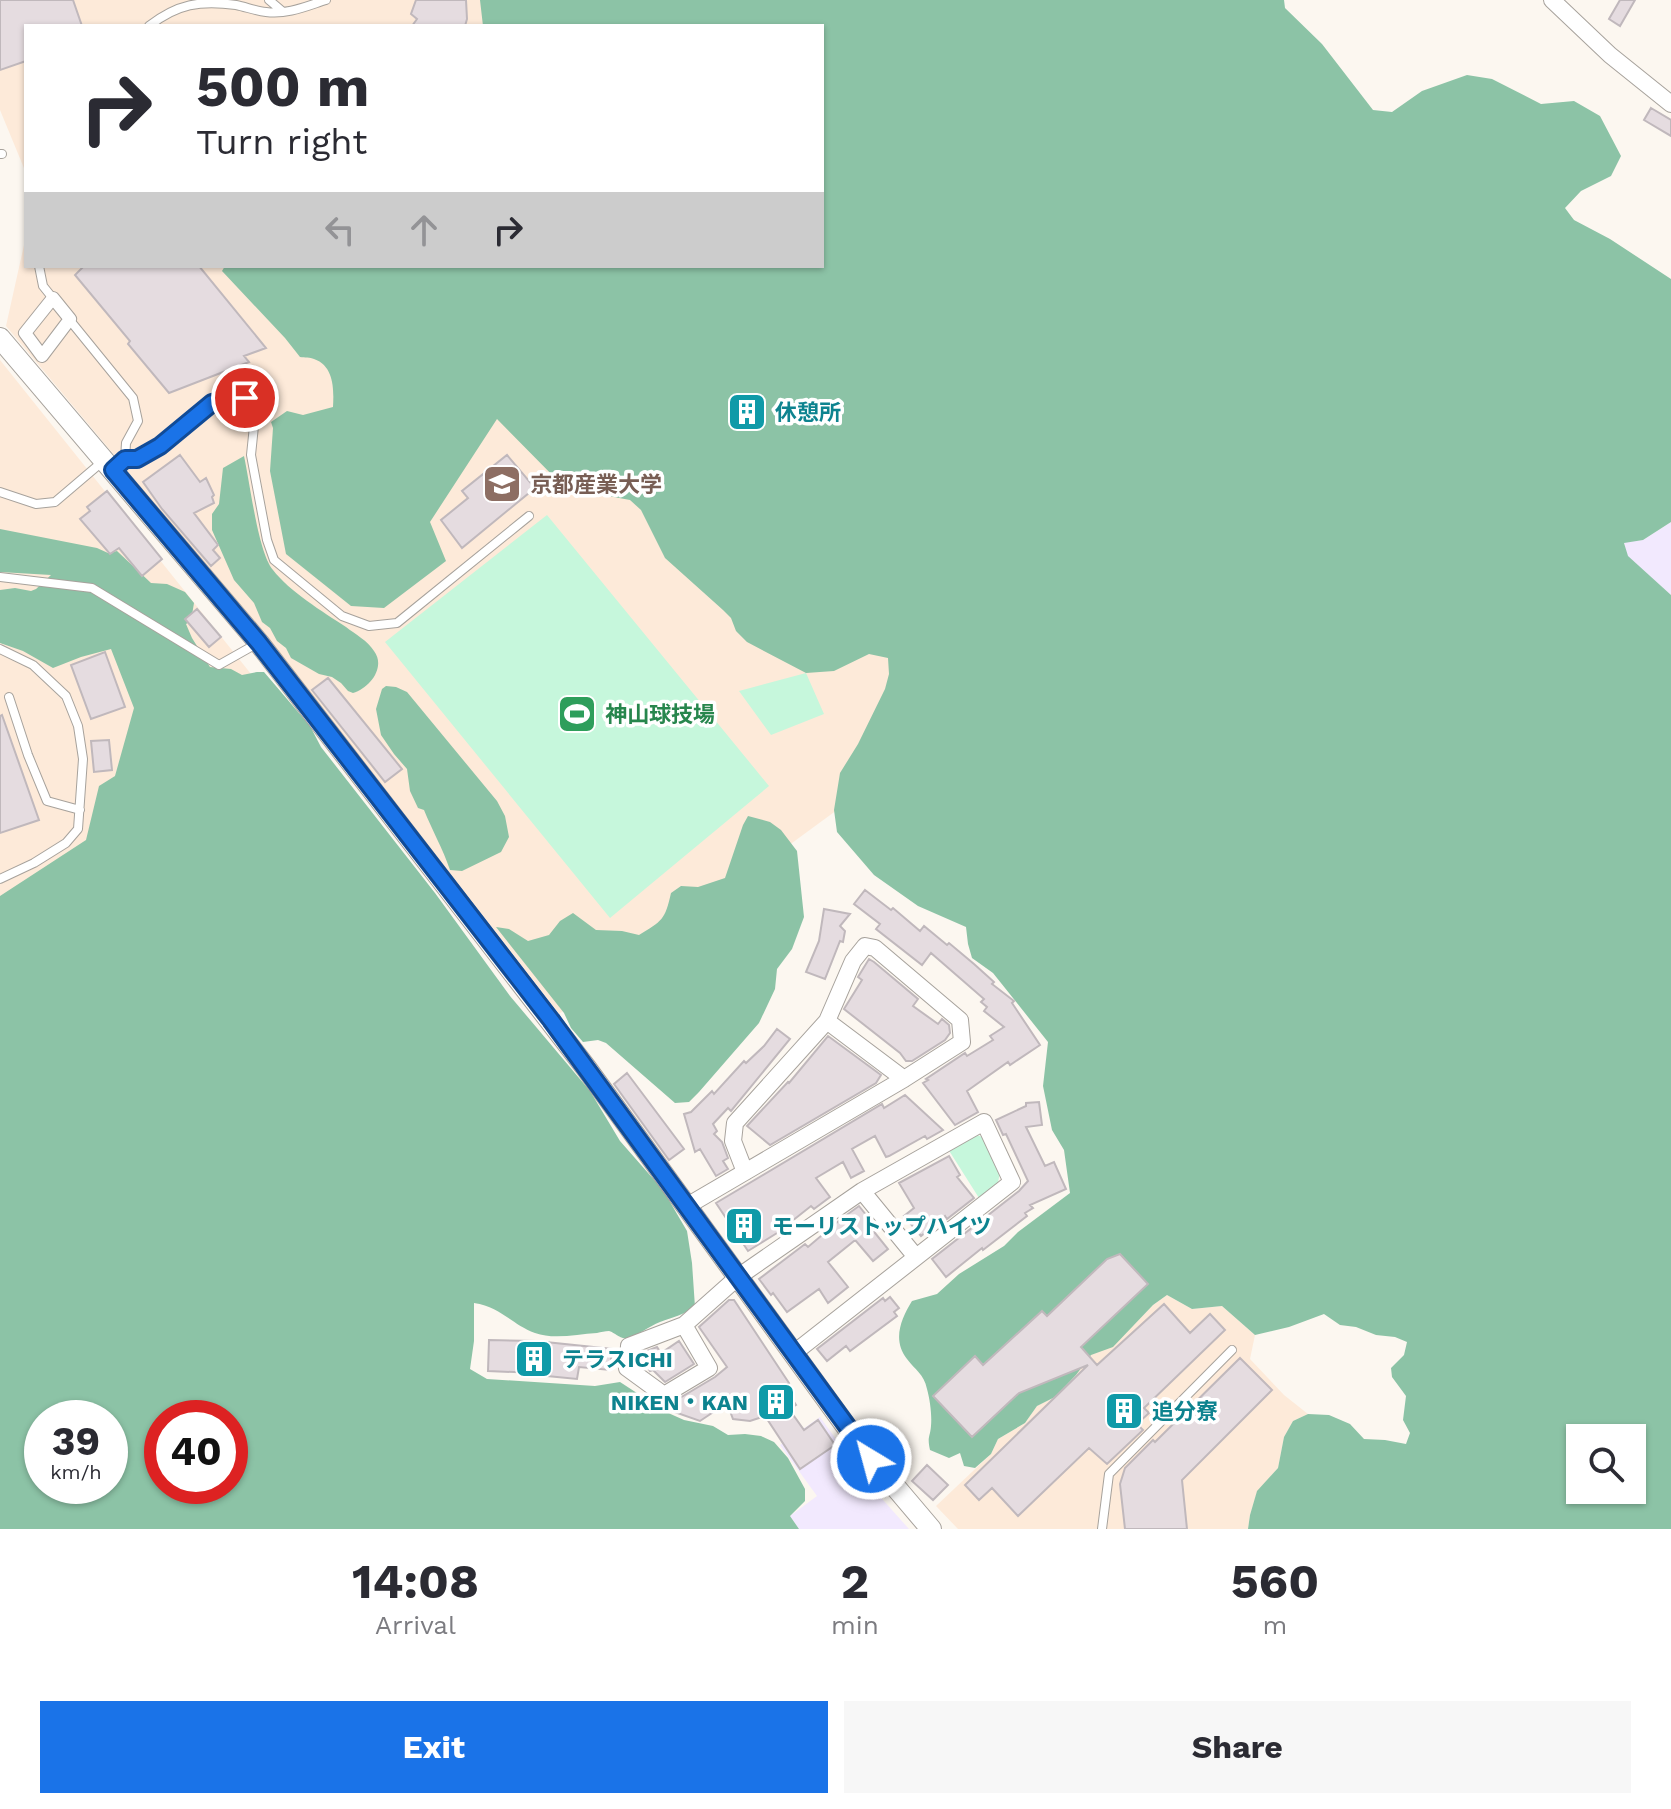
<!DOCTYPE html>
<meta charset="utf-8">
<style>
body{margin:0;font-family:"Work Sans","Noto Sans JP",sans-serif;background:#f7f7f7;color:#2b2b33;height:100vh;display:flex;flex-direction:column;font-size:30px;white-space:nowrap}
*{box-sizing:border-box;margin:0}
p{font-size:26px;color:#7c7c81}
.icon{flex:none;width:44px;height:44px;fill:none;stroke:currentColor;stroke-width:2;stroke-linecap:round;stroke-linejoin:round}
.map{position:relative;height:1529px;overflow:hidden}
.sheet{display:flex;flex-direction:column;background:#fff;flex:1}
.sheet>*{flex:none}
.guide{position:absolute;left:24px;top:24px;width:800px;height:244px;border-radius:0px;box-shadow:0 2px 6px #0004;background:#fff;color:#2b2b33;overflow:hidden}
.controls{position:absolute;left:1566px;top:1424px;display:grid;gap:16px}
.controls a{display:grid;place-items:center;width:80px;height:80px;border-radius:0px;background:#fff;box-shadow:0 2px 6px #0004;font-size:40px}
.speed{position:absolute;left:24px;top:1400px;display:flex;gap:16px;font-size:40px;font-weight:700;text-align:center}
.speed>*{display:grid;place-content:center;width:104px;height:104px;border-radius:50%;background:#fff;box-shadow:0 2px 6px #0004;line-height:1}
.speed small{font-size:20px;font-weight:400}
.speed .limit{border:12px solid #d22;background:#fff;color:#111}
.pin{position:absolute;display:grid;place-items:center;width:68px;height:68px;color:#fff;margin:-34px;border:4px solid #fff;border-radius:50%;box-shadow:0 2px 8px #0007}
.me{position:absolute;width:88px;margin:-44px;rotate:323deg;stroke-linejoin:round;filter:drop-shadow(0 0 6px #0008)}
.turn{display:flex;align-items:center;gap:28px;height:168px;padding:0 40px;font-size:36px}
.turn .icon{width:104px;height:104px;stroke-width:2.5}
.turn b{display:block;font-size:56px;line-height:68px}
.lanes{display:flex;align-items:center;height:76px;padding:0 40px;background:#0003;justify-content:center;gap:40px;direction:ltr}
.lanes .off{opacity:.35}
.eta{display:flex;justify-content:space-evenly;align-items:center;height:136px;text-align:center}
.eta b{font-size:48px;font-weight:700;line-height:56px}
.primary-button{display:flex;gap:16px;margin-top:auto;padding:16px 40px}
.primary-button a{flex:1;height:92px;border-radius:0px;background:#1a73e8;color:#fff;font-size:32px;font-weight:700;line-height:92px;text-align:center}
.primary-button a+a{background:#f7f7f7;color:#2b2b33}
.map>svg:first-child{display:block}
</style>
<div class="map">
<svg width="1671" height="1529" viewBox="0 0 1671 1529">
<rect width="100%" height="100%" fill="#fcf7f0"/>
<path fill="#f2e9fe" d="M1671,522V595L1627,556L1624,542L1643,540Z
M820,1417L867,1482L909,1529H799L790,1516L817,1496L780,1445Z"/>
<path fill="#fdead9" d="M0,0H887L912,755L559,1014L272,643L6,326L26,236V266H822V26H26V173L0,110Z
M0,360L339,784L0,953Z
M1167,1295L1192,1309L1222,1306L1255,1335L1250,1359L1284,1395L1308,1414L1293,1421L1284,1437L1278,1468L1257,1492L1250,1515L1248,1529H958L936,1506L991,1454L998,1439L1025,1423L1037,1406L1055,1397L1076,1375L1091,1354L1113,1346L1153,1305Z"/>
<path fill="#c6f7dc" d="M547,515L769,786L610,918L385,642Z
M806,673L824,714L771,735L739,691Z
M975,1134L982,1137L1000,1173L997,1187L979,1198L948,1149Z"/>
<path fill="#8cc3a6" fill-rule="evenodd" d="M480,0H1284L1285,8L1322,44L1373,110L1392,112L1422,91L1467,75L1492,79L1541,104L1574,101L1600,116L1621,156L1611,176L1581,191L1565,208L1574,220L1610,239L1671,279V522L1643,540L1624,543L1628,556L1671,595V1529H1248L1250,1515L1257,1491L1278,1468L1284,1437L1293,1421L1308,1414L1329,1415L1350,1424L1364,1439L1385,1440L1406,1444L1410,1433L1403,1420L1406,1396L1392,1377L1391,1368L1404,1355L1407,1342L1395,1337L1376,1335L1356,1327L1340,1325L1324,1314L1289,1327L1255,1335L1222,1306L1192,1309L1167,1295L1153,1305L1113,1347L1091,1355L1076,1375L1055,1397L1037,1406L1025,1423L998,1439L991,1454L975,1468L964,1466L960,1453L949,1458L930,1450C927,1436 930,1438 931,1426C932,1415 930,1400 927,1389C924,1374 915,1370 907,1359C892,1340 901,1319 912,1301L937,1294L959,1274L1004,1246L1018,1232L1070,1193L1064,1150L1052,1130L1043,1086L1048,1042L993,973L972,958L968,944L966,927L918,906L874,875L837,832L834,810L840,773L858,744L885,689L889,674L888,658L869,654L834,671L806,673L747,642L736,631L731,618L723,610L665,558L641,510L630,500L565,488L497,419L430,522L446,561L384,608L351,606L286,554L270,471L273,428L271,422L287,411L303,415L333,407C334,389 334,366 314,359C310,357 305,358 300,357L285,338L222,271L225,266H822V26H483ZM1580,1438H1632V1490H1580Z
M244,456C250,483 258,552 273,570C289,591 323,612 346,627C355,634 368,641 374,651C386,667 370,688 353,693L348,691L341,683L332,677L319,674L291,658L286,648L277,641L270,628L262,622L254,603L234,580L212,530V514L219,504L223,468Z
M0,529L97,548L108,553L117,551L151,583L167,584L185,592L194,603L191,621L186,624L192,638L210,667L231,669L242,675L257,672H264L310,726L321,747L435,893L510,996L590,1091L620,1141L663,1190L687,1231L692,1263L695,1307C683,1315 673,1317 660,1322C649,1326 638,1336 627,1338C619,1339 616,1333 609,1331C605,1331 601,1332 597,1333C577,1334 554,1340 535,1333C511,1324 501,1307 474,1303V1341L470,1369L487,1379L595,1386L620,1382L666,1412L684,1420L713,1426L728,1435L745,1434L761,1436L774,1442L788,1458L805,1489V1501L790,1516L799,1529H0V896L86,840L99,786L115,776L134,708L111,649L81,657L53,668L23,651L0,643V590L15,588L31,591L36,589L51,575L0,572ZM42,1418H110V1486H42ZM162,1418H230V1486H162Z
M386,686L396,687L407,692L497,801L505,816L509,837L501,852L462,871L450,870C443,849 432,830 424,810L418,808L410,791L407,769L394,754L381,735L376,709L382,689Z
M748,816L770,822L781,830L797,851L804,917L792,949L777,969L775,989L759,1023L699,1092L689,1102L675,1103L606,1043L598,1040L583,1042L571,1028L564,1013L496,927L509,929L528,941L549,935L560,921L573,913L596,930L622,931L639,935C662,921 665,920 671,893L681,886L698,887L725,878L743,825Z"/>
<path fill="#e5dce0" stroke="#c0b8bc" stroke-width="2" d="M0,0H73L82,26H26V61L0,70Z
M416,0H466L467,19L465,26H412L417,19L411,14Z
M1620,0H1635L1620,26L1609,19Z
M1651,108L1671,120V136L1644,120Z
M84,266H199L266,348L244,356L249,362L169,393L128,344L130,341L75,275Z
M180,455L200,482L206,478L214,495L212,497L214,503L194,513L218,545L213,550L220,558L211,566L162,509L143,482Z
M507,455L535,488L462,548L441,520L468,498L462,491Z
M107,491L162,559L142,576L119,548L110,554L80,519L90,511L87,507Z
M197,609L221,637L209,647L185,619Z
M105,652L125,707L91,719L71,665Z
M328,678L402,769L385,782L312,690Z
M2,715L39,820L0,833V716Z
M109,740L112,770L94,772L91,741Z
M865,890L891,910L893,908L920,931L924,926L947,945L949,943L974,964L994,982L992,984L1014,1001L1012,1003L1040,1045L1010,1065L1008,1062L967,1091L978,1112L955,1125L923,1083L928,1080L926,1079L965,1053L967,1056L993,1040L990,1036L1004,1027L984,1011L987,1007L981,1002L984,999L931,953L922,965L876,929L880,924L854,904Z
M824,909L850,914L840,926L845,931L843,942L840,941L825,979L806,972L819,941Z
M869,959L874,962L918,999L913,1006L938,1024L942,1019L949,1025L950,1033L945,1040L912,1061H906L900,1053L844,1009L862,980L858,977Z
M777,1029L790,1039L731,1111L728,1108L713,1124L717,1131L714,1134L722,1142L728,1158L723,1161L728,1169L716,1176L700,1149L695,1152L684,1114L691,1112L712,1091L714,1094L744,1061L746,1063L764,1046Z
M828,1036L881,1075L876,1083L770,1145L747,1126L788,1082L789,1083Z
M627,1073L684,1149L669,1160L614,1084Z
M905,1095L943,1130L927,1139L925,1136L889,1156L886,1157L875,1136L852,1149L864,1171L851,1178L843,1162L816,1178L830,1197L814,1209L811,1206L777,1233L748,1251L716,1203L882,1104L884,1108Z
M1039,1102L1042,1125L1026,1127L1045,1166L1054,1162L1066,1189L1030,1205L1033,1208L1025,1213L1027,1216L983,1250L982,1248L946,1277L932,1259L1019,1191L1028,1181L1006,1134L1003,1135L996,1120L1026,1106V1103Z
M949,1156L960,1175L957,1177L974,1198L947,1219L945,1216L921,1236L904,1216L914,1208L899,1183Z
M859,1206L874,1225L871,1228L888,1249L873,1261L856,1241H854L828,1262L848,1287L828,1303L819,1289L787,1312L773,1293L771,1295L759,1279L805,1244L808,1247L841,1219Z
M1120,1254L1148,1284L1081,1347L1097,1365L1164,1304L1190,1333L1210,1314L1225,1330L1144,1408L1149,1413L1137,1424L1143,1430L1107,1464L1089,1448L1018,1516L992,1488L979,1500L965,1485L1088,1365L1019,1393L972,1437L933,1396L975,1356L983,1365L1042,1311L1047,1316L1107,1259Z
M890,1297L899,1308L894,1312L897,1316L850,1351L846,1346L827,1361L817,1349L883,1298L885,1301Z
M729,1300H734L789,1383L784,1387L796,1405L789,1409L804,1430L818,1420L835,1445L800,1469L765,1416L750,1421L733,1419L727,1403L700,1421L663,1408L715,1377L727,1367L699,1327Z
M489,1340L536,1341L612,1349L610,1370L579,1367L577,1379L537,1375V1373L488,1371Z
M679,1341L694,1364L665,1382L653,1370L650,1371L639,1354L657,1347L661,1353Z
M1240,1358L1272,1390L1182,1480L1187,1529H1125L1120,1484L1125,1468L1153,1440L1155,1442Z
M927,1465L948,1485L933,1500L912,1481Z"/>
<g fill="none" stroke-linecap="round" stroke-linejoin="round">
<g stroke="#a7a29c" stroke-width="10">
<path id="service" d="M269,0L282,11
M149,26C177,4 200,0 236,5C246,7 256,11 266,12C287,15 307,6 326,0
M0,154H2
M39,266L43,286L55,301
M68,318L133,398L138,421L126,443L125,459
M114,469L125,459H137L160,446L212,403L229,399L245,398L254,407V426L251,455L267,540L274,560L342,616L369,626L397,623L529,516
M0,492L36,504L55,502L102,462
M0,577L92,588L219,665L258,643
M0,649L33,665L66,696L78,726L83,759L78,829L66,843L34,863L0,879
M9,697L28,755L47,801L80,810
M1102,1529L1109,1474L1232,1350"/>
</g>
<g stroke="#a7a29c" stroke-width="14">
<path id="pedestrian" d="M53,298L70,319L42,356L25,333Z"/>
</g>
<g stroke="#a7a29c" stroke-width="18">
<path id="minor" d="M1552,0L1610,55L1671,104
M745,1172L733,1141L735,1123L827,1021
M687,1206L904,1079L962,1042L960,1020L875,948L865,946L853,961L827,1021L904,1079
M684,1325L709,1368L664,1395L627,1368L629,1346L684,1325L738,1277L862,1191
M794,1353L1012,1182L984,1122L862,1191L916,1257"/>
</g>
<g stroke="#a7a29c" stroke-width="22">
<path id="tertiary" d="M0,338L259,643L587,1069L859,1444L931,1529"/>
</g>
<use href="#service" stroke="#fff" stroke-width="8"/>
<use href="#pedestrian" stroke="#fff" stroke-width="12"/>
<use href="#minor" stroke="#fff" stroke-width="16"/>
<use href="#tertiary" stroke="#fff" stroke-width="20"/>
</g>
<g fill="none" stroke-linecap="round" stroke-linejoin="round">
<g stroke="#114b97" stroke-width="20">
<path id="route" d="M245,398L229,399L212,403L160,446L137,459H125L113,470L259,643L551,1020L871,1459"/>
</g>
<use href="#route" stroke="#1a73e8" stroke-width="14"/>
</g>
<defs>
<g id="building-square" transform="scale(2)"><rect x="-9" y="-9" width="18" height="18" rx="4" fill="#0f9aa8" stroke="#fff"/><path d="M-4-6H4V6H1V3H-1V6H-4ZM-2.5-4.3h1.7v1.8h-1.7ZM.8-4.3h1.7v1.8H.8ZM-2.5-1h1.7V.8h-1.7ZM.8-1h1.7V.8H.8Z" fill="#fff"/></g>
<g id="university-square" transform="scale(2)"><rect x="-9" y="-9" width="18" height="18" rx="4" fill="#8d6e63" stroke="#fff"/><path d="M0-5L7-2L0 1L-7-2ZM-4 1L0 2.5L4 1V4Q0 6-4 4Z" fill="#fff"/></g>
<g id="stadium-square" transform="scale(2)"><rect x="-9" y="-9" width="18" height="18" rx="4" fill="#2e9e5b" stroke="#fff"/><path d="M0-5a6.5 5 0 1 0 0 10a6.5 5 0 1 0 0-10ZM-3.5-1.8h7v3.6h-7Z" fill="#fff"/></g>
</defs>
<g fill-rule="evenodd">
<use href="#building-square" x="747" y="412"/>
<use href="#university-square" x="502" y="484"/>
<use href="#stadium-square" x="577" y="714"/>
<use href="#building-square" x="744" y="1226"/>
<use href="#building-square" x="534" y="1359"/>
<use href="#building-square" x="776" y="1402"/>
<use href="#building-square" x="1124" y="1411"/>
</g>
<g text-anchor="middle" stroke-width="7" stroke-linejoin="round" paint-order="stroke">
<g font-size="22" font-weight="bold" fill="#0d838f" stroke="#fff" text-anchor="start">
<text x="775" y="420">休憩所</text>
<text x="772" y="1234">モーリストップハイツ</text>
<text x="562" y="1367">テラスICHI</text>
<text x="748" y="1410" text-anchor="end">NIKEN・KAN</text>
<text x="1152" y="1419">追分寮</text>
</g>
<g font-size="22" font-weight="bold" fill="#785e54" stroke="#fff" text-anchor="start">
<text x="530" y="492">京都産業大学</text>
</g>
<g font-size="22" font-weight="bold" fill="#27864d" stroke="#fff" text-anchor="start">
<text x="605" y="722">神山球技場</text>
</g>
</g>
</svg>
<div class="controls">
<a><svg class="icon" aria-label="search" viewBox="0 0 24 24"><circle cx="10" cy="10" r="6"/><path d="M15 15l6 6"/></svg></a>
</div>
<div class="speed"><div>39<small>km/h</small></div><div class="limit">40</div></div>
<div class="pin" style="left:245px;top:398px;background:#d93025"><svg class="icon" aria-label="arrive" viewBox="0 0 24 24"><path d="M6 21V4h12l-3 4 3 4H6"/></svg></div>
<svg class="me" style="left:871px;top:1459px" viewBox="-20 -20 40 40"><circle r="17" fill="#1a73e8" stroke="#fff" stroke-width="3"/><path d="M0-11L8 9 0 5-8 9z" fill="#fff"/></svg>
<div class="guide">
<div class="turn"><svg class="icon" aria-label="right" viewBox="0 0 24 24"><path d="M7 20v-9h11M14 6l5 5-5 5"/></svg><div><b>500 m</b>Turn right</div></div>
<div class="lanes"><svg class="icon off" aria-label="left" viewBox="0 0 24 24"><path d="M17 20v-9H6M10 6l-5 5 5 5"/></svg><svg class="icon off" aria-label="ahead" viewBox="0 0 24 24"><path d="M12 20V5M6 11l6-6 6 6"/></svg><svg class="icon" aria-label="right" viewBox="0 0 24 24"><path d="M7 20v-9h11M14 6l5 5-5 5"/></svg></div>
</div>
</div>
<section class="sheet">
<div class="eta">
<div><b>14:08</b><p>Arrival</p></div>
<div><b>2</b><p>min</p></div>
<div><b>560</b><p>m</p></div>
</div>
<div class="primary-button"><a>Exit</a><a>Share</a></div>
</section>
